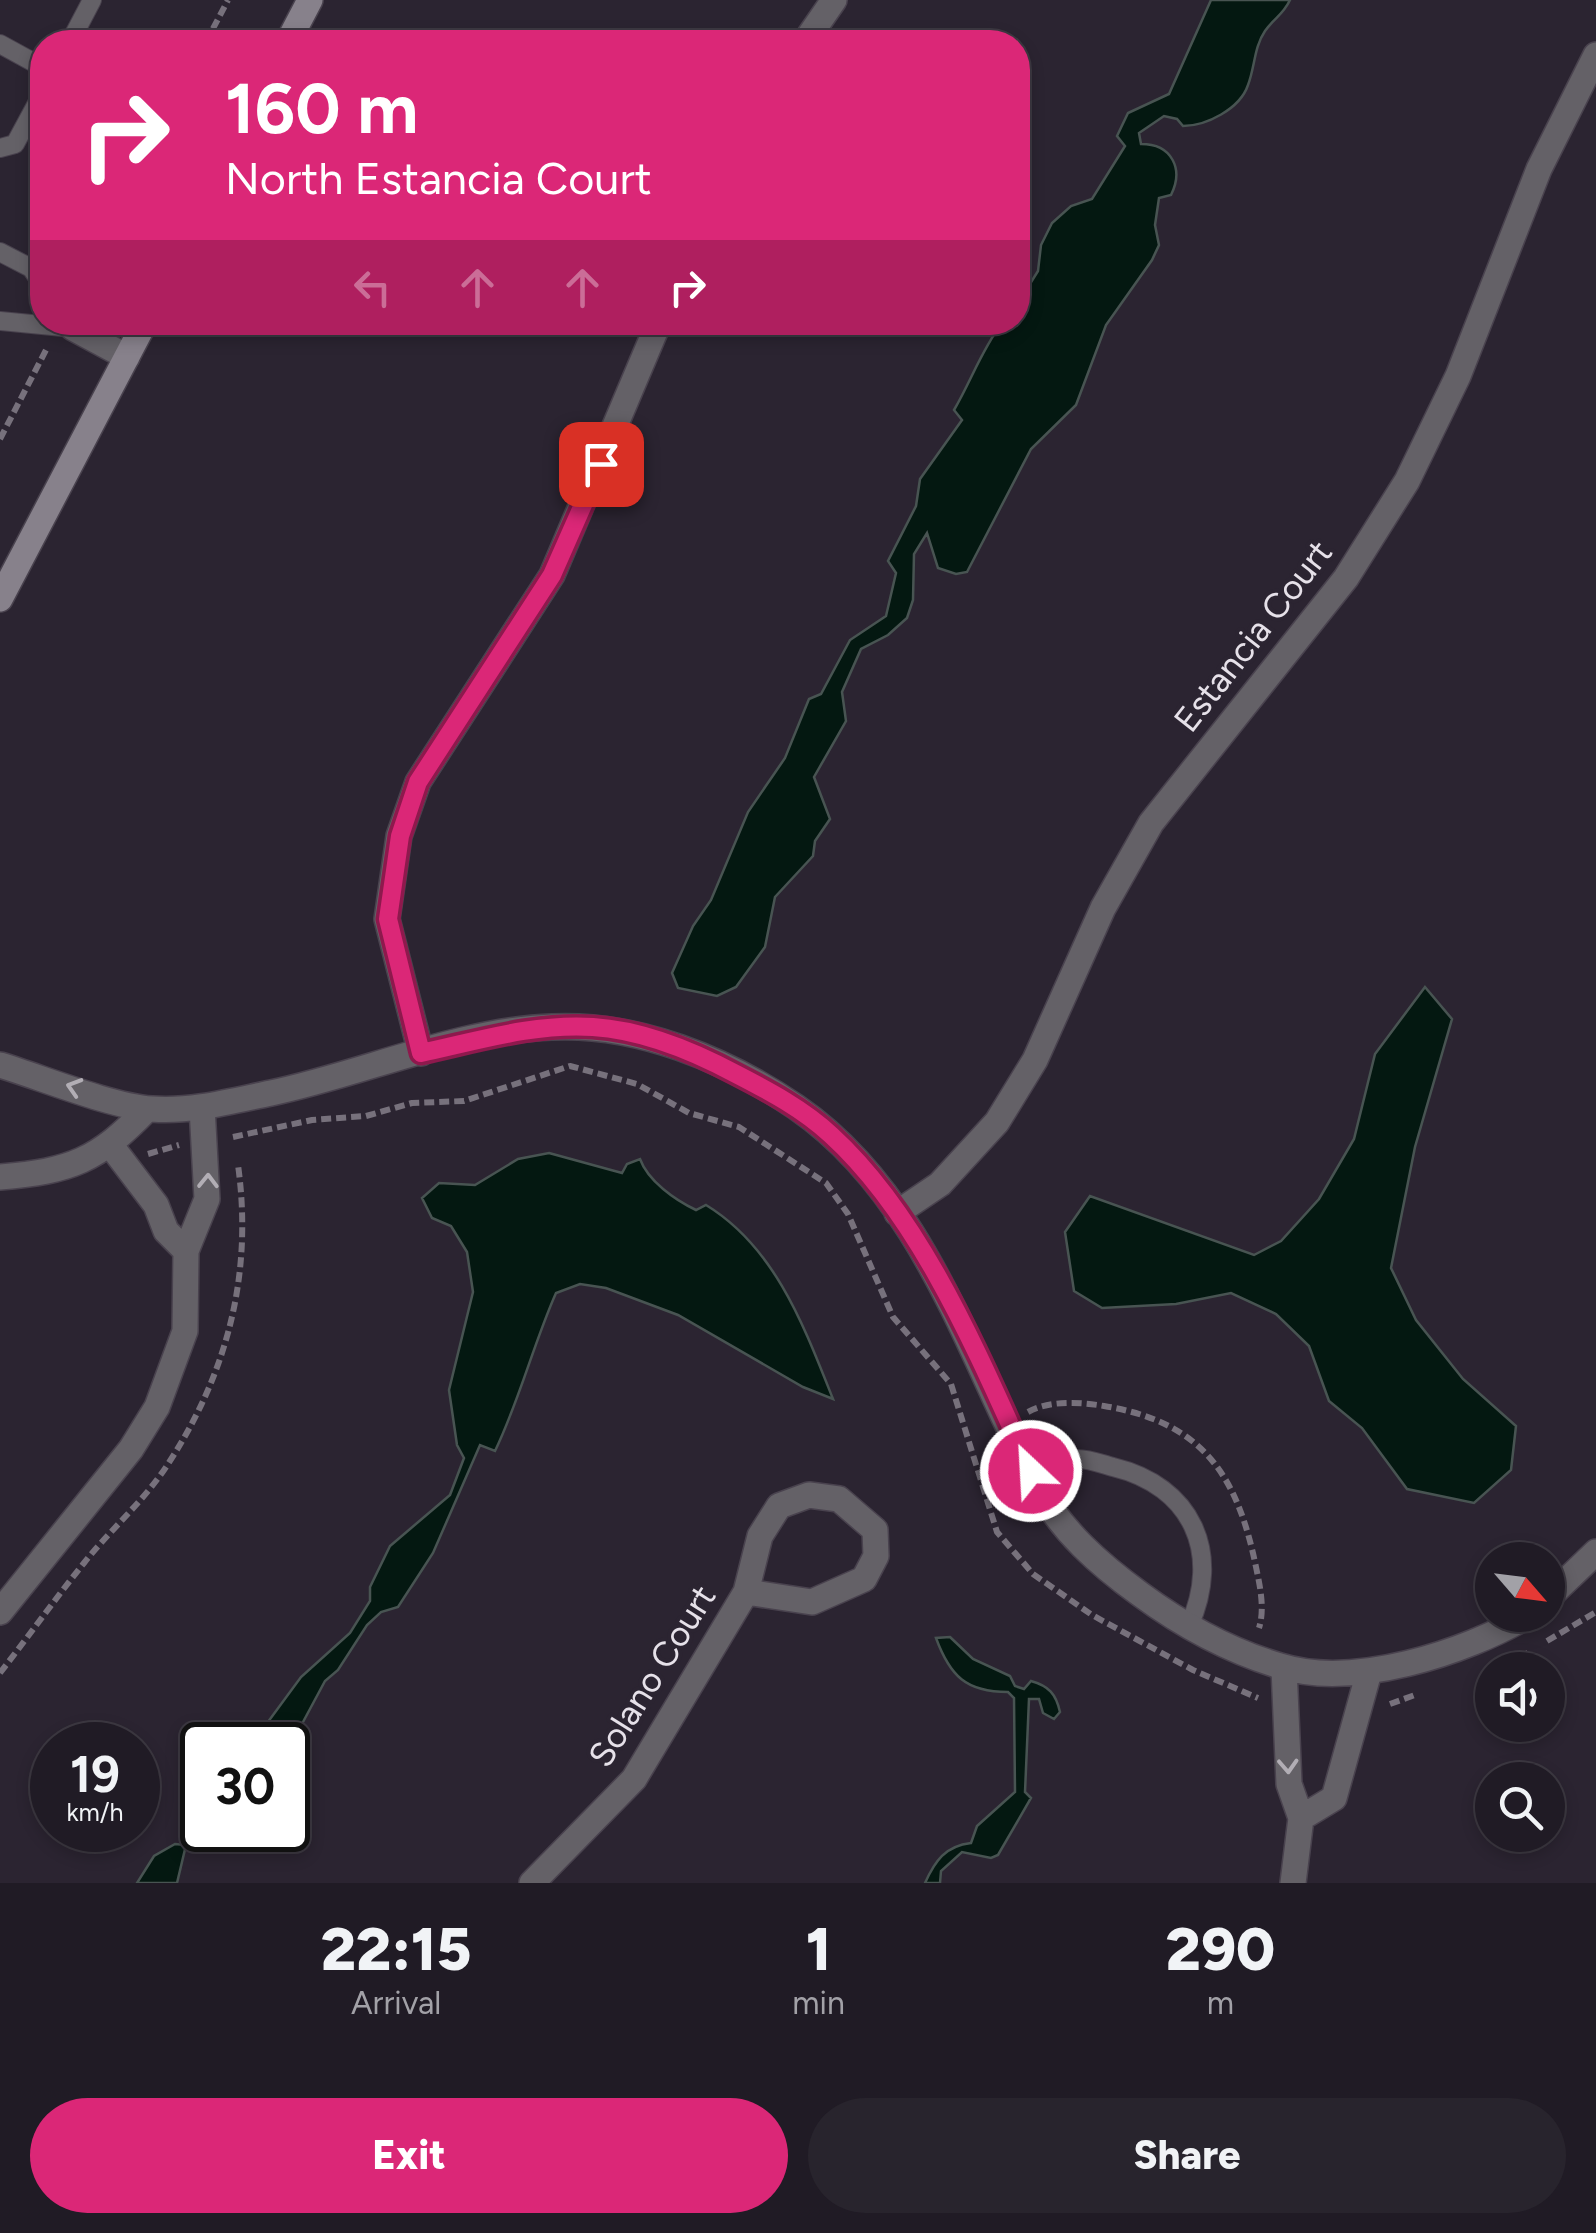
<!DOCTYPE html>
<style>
body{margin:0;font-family:Figtree,sans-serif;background:#28242d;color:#f1f3f6;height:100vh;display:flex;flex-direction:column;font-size:38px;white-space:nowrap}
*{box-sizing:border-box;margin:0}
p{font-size:32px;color:#a2a1a7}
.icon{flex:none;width:55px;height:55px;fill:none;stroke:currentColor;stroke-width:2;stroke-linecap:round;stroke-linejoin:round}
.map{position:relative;height:1883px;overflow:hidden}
.drawer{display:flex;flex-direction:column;background:#201b25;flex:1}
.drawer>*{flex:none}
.top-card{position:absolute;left:30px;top:30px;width:1000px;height:305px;border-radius:40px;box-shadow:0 5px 15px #0003,0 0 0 2px #3d3942;background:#db2777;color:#fff;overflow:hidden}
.needle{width:65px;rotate:118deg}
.tools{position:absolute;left:1475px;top:1542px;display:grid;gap:20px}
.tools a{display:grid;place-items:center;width:90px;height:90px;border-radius:50%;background:#201b25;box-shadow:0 5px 15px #0003,0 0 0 2px #3d3942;font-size:50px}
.speed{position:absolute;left:30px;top:1722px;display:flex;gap:20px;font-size:50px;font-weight:700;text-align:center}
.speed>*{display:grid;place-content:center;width:130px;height:130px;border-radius:50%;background:#201b25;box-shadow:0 5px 15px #0003,0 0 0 2px #3d3942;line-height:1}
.speed small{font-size:25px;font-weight:400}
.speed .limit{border:5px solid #111;border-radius:15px;background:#fff;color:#111}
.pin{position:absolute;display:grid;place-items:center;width:85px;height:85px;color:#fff;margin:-42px;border-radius:20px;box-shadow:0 5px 15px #0006}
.me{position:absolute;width:110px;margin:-55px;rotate:335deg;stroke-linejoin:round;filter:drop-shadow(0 0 8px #0008)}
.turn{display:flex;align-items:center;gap:35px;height:210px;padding:0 30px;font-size:45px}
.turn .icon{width:130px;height:130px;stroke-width:2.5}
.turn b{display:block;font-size:70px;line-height:85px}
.lanes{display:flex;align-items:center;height:95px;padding:0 30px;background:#0003;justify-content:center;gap:50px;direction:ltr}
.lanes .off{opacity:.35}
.eta{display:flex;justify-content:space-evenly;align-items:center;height:170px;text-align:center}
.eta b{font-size:60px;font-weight:800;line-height:70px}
.button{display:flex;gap:20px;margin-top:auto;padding:20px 30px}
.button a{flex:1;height:115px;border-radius:60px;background:#db2777;color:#fff;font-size:40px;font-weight:800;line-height:115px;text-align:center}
.button a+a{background:#28242d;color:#f1f3f6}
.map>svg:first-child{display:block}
</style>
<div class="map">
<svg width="1596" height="1883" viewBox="0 0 1596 1883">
<rect width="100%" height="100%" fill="#2b2431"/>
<path fill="#041811" stroke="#485452" stroke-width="2.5" d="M1211,0H1290C1283,15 1274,18 1265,31C1254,47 1255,67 1248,85C1240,109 1206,126 1183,126L1177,119L1164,116L1139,133L1141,144C1172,144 1184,169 1171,195L1159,198L1155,225L1159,245L1152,260L1106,325L1076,405L1031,449L967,572L956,574L938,568L927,533L914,554L913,600L907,618L888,635L861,649L842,692L846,721L814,777L830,819L815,841L813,856L775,897L765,947L736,987L717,996L678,988L672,973L693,926L711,900L748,812L785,758L809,699L821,694L850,640L886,616L896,573L888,561L916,506L920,479L962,420L954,410C971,381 982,349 1002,323L1018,322V303L1038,271L1041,245L1052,223L1071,206L1092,199L1125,146L1117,136L1128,113L1169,94Z
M1425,987L1452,1019L1415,1147L1391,1268L1416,1320L1463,1379L1516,1426L1511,1470L1474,1503L1407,1489L1362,1428L1329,1401L1309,1346L1276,1314L1231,1293L1176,1304L1102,1308L1074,1291L1065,1232L1090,1196L1254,1255L1281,1241L1319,1199L1354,1139L1375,1054Z
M549,1153L622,1173L627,1164L640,1159C648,1181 675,1200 696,1210L706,1205C775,1247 804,1326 833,1399L803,1387L678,1315L606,1288L580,1284L556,1293C533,1345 520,1399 495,1451L480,1445L433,1553L398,1607L381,1612L367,1625L338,1670L325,1681L288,1750V1745H251L301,1677L350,1633L370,1601V1587L390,1546L450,1495L464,1458L457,1445L449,1390L473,1292L467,1252L451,1226L432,1218L422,1198L439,1183L475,1185L518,1159Z
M950,1637L973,1659L1010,1676L1015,1686L1024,1689L1031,1681C1049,1686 1056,1694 1060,1712L1054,1719L1043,1713L1039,1699H1029L1025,1792L1031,1798L998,1855L991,1858L962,1852L941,1871L940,1883H925C935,1861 945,1846 971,1843L977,1826L1015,1792L1014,1698L1008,1692C966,1692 950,1676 936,1638Z
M175,1844L186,1845L177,1883H137L154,1856Z"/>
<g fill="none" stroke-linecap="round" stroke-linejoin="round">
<g stroke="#49424e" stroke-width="20">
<path id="lane" d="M70,42L92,0
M0,44L42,67
M0,148L15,144L42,94
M0,252L31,268L42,284
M0,321L73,328
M1031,1471C1045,1467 1061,1460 1075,1459C1087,1458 1102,1464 1113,1467C1192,1486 1222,1553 1189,1626"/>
</g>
<g stroke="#49424e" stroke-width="28">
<path id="street" d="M805,42L834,0
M73,328L127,357
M421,1053L387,919L399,836L418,782L552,575L659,322
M0,1065C43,1078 110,1106 152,1109C192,1112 232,1101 271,1093C362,1074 459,1030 552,1027C637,1023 726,1059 796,1107C924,1195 969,1357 1038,1487C1061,1531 1100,1565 1140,1594C1182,1625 1230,1651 1280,1666C1353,1689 1465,1653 1529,1615
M112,1147L156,1205L166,1231L186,1251
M0,1177C71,1171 97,1161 147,1109
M897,1213L940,1184L997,1122L1035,1060L1103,908L1151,823L1346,578L1407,481L1458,376L1539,169L1596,55
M1548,1598L1596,1552
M0,1612L131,1449L157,1407L185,1331L186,1251L207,1199L202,1107
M1284,1668L1289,1784L1301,1818L1334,1798L1369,1672
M532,1883L634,1779L746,1592L760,1536L779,1506L809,1495L839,1499L875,1530L876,1556L864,1579L812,1602L746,1592
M1293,1883L1301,1818"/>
</g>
<g stroke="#49424e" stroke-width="28">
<path id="secondary" d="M288,42L310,0
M0,599L145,322"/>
</g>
<path stroke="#77717c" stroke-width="6" stroke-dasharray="10 5" stroke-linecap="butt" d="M206,42L228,0
M0,439L46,350
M233,1137L312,1120L366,1116L412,1103L464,1101L570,1066L637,1084L689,1113L739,1127L826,1183L848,1214L893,1317L951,1384L997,1532L1033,1574L1092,1615L1193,1670L1258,1698
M148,1154L179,1145
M1028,1412C1050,1400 1080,1402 1104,1406C1202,1422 1237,1474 1256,1567C1260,1586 1265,1609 1259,1628
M1547,1641L1596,1612
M1498,1666L1528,1653
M0,1673C28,1637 55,1599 84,1563C110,1530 145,1500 168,1464C228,1372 253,1273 238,1165
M1390,1704L1415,1695"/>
<use href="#lane" stroke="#646167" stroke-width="18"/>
<use href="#street" stroke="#646167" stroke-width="25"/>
<use href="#secondary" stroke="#87818b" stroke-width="25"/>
</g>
<defs><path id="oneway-chevron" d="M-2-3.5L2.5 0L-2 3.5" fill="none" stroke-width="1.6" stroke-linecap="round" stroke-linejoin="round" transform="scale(2.5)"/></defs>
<g stroke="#b2aeb5">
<use href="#oneway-chevron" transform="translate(74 1087) rotate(-163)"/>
<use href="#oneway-chevron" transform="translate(208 1181) rotate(-89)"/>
<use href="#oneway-chevron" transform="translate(1288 1766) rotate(87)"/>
</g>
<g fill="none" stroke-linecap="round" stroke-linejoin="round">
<g stroke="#8e194d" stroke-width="25">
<path id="route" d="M601,464L552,575L418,782L400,836L388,919L421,1053C477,1041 535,1023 593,1027C641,1030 693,1051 736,1074C769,1091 803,1109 831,1135C923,1219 980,1359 1031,1471"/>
</g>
<use href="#route" stroke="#db2777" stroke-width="18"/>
</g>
<g text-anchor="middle" stroke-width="8" stroke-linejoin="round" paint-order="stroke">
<g font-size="35" fill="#e6e1e9" stroke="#2b2431">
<text transform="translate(1253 636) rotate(-52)" y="12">Estancia Court</text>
<text transform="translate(652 1676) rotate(-58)" y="12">Solano Court</text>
</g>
</g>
</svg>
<div class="tools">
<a><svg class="needle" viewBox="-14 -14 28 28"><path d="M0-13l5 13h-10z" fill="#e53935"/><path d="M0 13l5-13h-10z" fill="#a2a1a7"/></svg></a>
<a><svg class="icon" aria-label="sound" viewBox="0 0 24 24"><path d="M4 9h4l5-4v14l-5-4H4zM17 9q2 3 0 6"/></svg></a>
<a><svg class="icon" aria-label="search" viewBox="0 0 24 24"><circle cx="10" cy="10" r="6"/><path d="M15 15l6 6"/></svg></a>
</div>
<div class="speed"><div>19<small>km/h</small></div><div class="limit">30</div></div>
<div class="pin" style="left:601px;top:464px;background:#d93025"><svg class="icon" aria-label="arrive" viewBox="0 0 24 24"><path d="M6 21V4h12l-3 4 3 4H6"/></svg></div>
<svg class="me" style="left:1031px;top:1471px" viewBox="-20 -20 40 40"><circle r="17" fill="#db2777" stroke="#fff" stroke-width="3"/><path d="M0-11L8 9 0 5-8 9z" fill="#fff"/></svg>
<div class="top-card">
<div class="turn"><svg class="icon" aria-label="right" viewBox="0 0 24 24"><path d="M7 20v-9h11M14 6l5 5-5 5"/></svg><div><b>160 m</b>North Estancia Court</div></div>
<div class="lanes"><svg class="icon off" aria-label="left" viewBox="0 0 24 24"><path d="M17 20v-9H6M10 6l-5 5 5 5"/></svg><svg class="icon off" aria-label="ahead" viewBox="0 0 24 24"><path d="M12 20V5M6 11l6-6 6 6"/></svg><svg class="icon off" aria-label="ahead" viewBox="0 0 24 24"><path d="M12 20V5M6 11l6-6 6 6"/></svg><svg class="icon" aria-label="right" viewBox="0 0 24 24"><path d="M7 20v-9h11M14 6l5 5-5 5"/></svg></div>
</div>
</div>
<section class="drawer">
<div class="eta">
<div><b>22:15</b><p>Arrival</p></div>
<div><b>1</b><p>min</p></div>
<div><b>290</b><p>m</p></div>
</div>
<div class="button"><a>Exit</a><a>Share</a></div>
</section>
